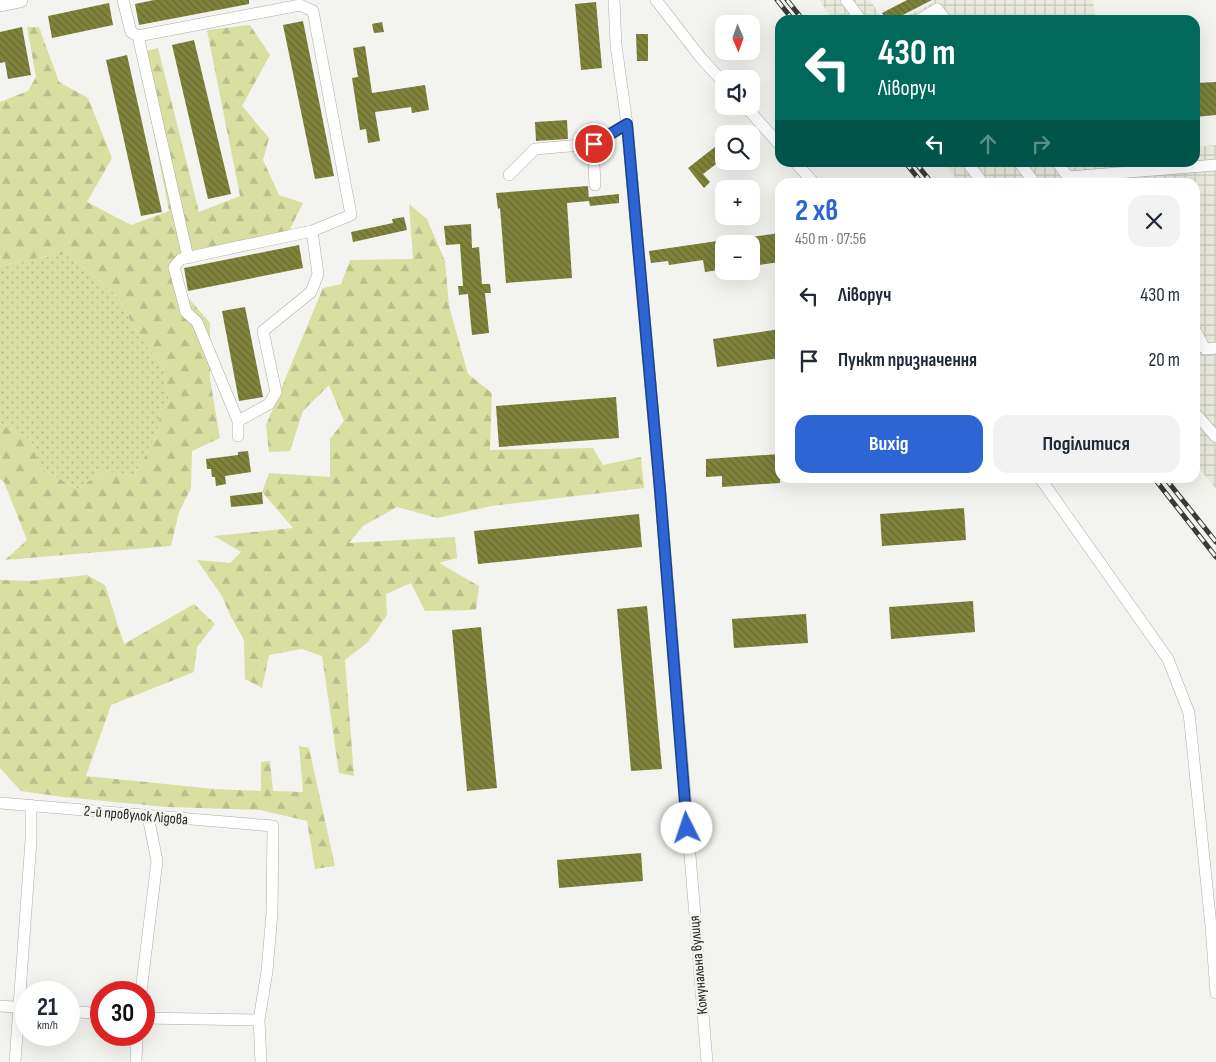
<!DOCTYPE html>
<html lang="uk">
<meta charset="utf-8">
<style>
body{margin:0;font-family:"Sofia Sans Condensed",sans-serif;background:#f2f2f3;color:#1f2937;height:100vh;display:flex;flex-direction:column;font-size:19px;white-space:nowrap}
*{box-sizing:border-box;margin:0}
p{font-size:16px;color:#747a83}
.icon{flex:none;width:28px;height:28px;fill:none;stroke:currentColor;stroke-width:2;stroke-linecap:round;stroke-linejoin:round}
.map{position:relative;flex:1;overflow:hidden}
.panel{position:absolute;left:775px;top:178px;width:425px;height:305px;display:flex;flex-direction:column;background:#fff;border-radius:15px;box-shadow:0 5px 20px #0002}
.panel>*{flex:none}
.hud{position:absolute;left:775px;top:15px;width:425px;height:152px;border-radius:15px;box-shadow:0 5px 20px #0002;background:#00695c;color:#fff;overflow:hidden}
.needle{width:32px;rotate:178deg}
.controls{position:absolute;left:715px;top:15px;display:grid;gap:10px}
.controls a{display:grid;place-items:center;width:45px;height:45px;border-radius:10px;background:#fff;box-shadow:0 5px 20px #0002;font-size:25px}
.speed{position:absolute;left:15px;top:981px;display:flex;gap:10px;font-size:25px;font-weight:700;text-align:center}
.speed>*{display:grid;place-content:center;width:65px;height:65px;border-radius:50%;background:#fff;box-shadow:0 5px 20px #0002;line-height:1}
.speed small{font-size:12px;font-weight:400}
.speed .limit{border:8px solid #d22;background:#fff;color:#111}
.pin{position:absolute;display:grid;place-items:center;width:42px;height:42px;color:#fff;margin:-21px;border:2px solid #fff;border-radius:50%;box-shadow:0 1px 5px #0007}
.me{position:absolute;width:55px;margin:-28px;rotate:356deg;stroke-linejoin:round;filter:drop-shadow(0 0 4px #0008)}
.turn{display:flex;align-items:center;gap:18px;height:105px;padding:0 20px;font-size:22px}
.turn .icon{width:65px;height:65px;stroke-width:2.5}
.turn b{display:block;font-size:35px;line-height:42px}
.lanes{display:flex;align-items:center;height:48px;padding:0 20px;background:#0003;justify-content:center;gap:25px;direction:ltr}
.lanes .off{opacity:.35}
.round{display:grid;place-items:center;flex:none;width:52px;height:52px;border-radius:15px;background:#f2f2f3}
.overview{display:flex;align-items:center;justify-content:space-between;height:85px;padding:0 20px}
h1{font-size:30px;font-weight:700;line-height:38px;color:#2d66d4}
.primary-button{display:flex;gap:10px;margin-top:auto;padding:10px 20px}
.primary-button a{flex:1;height:58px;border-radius:15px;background:#2d66d4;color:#fff;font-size:20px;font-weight:700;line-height:58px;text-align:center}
.primary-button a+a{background:#f2f2f3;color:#1f2937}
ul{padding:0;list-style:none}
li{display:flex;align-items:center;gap:15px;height:65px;padding:0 20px}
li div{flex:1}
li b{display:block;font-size:19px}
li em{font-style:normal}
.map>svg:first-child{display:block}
</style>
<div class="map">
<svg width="1216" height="1062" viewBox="0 0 1216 1062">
<defs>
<pattern id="industrial-grid" width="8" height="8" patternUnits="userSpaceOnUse" patternTransform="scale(1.25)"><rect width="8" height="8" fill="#eaebde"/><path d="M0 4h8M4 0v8" fill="none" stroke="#c9c9be"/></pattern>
<pattern id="grass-dots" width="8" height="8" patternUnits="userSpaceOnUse" patternTransform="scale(1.25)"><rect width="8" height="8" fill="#d9dea1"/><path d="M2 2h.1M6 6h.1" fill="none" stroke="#babe8a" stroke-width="1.8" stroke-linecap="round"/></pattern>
<pattern id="forest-firs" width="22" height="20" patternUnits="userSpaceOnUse" patternTransform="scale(1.25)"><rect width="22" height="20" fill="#d9dea1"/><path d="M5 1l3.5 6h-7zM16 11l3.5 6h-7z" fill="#babe8a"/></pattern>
<pattern id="building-back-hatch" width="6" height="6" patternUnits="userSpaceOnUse" patternTransform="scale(1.25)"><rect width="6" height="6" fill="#7f833b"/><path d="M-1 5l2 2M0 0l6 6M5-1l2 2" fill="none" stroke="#686b31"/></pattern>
</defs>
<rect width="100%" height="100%" fill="#f3f4ef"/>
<path fill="url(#industrial-grid)" d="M819,0H870L883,20H834Z
M934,0H1093L1095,20H898L929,5Z
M1216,145V489L1195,463V182H959L944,163L1195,162V147Z"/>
<path fill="url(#grass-dots)" d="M67,254L116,295L138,334L163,367L169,402L160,411L158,433L134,476L103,471L78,489L40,468L31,440L0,423V266L43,257Z"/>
<path fill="url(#forest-firs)" d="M250,25L270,55L242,106L269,138L263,160L279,195L303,203L286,237L177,261L172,279L210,323V379L220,438L192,451L191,488L179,512L171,546L5,560L27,540L4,482L0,479V423L31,440L40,468L78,489L103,471L134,476L158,433L160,411L169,402L163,367L138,334L116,295L67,254L43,257L0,266V102L28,91L36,77L27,27H39L59,82L88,98L112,158L87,202L131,225L169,211L138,53L158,48L199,212L240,196L207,30Z
M409,204L427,219L445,261L449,306L468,374L492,393L490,450L593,448L603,465L641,457L644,488L492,506L437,518L397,507L363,526L349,543L455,537L457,558L439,563L479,586L476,610L425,611L411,583L386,594L387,615L368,642L345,660L354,776L339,773L322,656L302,649L269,655L262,688L245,679L244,640L230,615L222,596L197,560L230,563L241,552L214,536L293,528L262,492L269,473L330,477V439L344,421L329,385L303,411L290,451L269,452L266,425L278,397L288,372L323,288L341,284L350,260L413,259Z
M87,575L105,585L124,644L194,604L215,624L197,647L194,672L111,705L86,776L215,789L261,791V762L270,761L273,791L303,792L299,746L309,748L335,866L315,869L307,821L260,810L167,807L63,797L21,791L0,768V580L30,581Z"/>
<path fill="url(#building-back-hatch)" d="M154,0H249V4L139,25L135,4Z
M907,0H932L893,20H886L882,13Z
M596,2L602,68L581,70L575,4Z
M109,3L113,25L52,38L48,16Z
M303,21L334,176L315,179L283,25Z
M382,22L384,32L374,33L372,24Z
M22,27L31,75L8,79L5,62L0,63V32Z
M636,34H648V61H637Z
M194,40L231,194L208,199L172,45Z
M365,46L372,93L425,85L429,110L412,113L411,107L375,112L380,141L368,143L366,129L360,130L352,78L358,77L353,48Z
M127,55L162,212L141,216L106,60Z
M1216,82V115L1195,117V83Z
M567,120L568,139L536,141L535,122Z
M720,143L724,147V158L703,174L710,182L704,188L688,168Z
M588,186L589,200V197L619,194V203L590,206L589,201L567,203L572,278L506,283L500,208L498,209L496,193Z
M404,217L407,230L353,242L351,232L393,223L392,219Z
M471,224L472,248L479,247L482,284H490L491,293H485L489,333L472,335L468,294L459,295L458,286H463L460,244L446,245L444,226Z
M780,233V262L751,266V237Z
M724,240V269L705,272L703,260L669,265L668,261L651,263L649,251Z
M299,245L303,268L188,291L184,268Z
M245,307L263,397L239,401L222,311Z
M780,329V358L717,367L713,339Z
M616,397L619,438L499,447L496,406Z
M248,451L251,472L225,476L226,484L216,486L215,477H212L211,469H207L206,459L238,455V452Z
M780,454V483L722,487V476L706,477V459Z
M262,492L263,504L231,507L230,496Z
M964,508L966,540L882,546L880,514Z
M639,514L642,547L478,564L474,531Z
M973,601L975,632L891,639L889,607Z
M647,606L662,769L631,771L617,609Z
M806,614L808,643L734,648L732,619Z
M481,627L497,788L467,791L452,630Z
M641,853L643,881L559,888L557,860Z"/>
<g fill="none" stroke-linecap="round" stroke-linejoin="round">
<g stroke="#acaca7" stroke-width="12">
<path id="minor" d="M123,0L131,32L138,36L300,5L313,11L351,215L312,231L181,259L174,267L186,312L197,322L238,421V436
M614,0L616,45L627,124L660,490L707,1062
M656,0L701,58L724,83
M846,0L861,20
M919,20L937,9L946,20
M138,36L188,258
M745,106L780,145
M593,144L595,185
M795,162L813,182
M967,162L982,182
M1019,162L1034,182
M1057,162L1068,177L1216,165
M509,175L535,149L593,144L627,124
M1195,330L1205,349L1216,348
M1195,413L1216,437
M238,421L269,404L276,392L263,331L311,292L318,274L312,231
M1040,478L1168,659L1189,713L1211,926L1216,993
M0,803L273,826L272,913L267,971L259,1020L261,1062
M141,992L157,861L148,816
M0,1006L26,1008
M69,1011L101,1014
M144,1018L259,1020
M15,1062L31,840V805
M136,1062L137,1035"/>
</g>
<g stroke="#acaca7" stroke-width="16">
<path id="major" d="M0,4L20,0"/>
</g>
<use href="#minor" stroke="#fff" stroke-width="11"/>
<use href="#major" stroke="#fff" stroke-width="15"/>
<g stroke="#3a3a37" stroke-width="5">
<path id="rail" d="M777,0L793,20
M787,0L803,20
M905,162L921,182
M915,162L931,182
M1154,478L1216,557
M1165,478L1216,542"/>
</g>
<use href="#rail" stroke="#f3f4ef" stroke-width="3" stroke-dasharray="9" stroke-linecap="butt"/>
</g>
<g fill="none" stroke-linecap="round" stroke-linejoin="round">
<g stroke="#1d428a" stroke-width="12">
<path id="route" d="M594,144L627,124L660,490L687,828"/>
</g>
<use href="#route" stroke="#2d66d4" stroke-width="9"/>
</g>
<g text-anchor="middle" stroke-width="5" stroke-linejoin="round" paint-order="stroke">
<g font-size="15" fill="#242422" stroke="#f3f4ef">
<text transform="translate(136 815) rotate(5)" y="5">2-й провулок Лідова</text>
<text transform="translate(698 965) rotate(-95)" y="5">Комунальна вулиця</text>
</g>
</g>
</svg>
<div class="controls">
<a><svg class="needle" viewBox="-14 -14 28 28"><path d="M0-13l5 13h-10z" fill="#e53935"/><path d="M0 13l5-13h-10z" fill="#747a83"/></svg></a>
<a><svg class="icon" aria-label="sound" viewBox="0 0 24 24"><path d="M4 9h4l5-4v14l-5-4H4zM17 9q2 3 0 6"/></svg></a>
<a><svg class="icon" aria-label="search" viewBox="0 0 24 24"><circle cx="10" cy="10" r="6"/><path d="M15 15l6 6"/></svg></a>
<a>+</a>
<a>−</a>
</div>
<div class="speed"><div>21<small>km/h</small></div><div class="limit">30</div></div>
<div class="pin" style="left:594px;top:144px;background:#d93025"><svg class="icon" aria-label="arrive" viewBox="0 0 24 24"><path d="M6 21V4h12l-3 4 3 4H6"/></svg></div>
<svg class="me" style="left:687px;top:828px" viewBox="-20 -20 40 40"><circle r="19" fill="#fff"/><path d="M0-13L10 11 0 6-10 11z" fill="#2d66d4"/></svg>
<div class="hud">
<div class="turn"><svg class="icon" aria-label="left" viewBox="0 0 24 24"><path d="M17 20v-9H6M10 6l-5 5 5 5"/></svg><div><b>430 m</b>Ліворуч</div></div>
<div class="lanes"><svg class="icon" aria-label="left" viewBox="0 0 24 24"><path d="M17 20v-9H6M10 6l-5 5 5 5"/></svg><svg class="icon off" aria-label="ahead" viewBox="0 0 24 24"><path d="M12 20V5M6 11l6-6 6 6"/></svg><svg class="icon off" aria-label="right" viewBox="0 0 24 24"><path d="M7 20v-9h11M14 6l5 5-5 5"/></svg></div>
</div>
<section class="panel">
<div class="overview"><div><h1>2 хв</h1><p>450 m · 07:56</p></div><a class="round"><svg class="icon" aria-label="close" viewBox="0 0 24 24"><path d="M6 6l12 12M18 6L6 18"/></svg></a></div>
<ul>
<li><svg class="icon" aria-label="left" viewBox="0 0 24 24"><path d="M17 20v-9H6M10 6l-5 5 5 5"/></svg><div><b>Ліворуч</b></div><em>430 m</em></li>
<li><svg class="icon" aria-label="arrive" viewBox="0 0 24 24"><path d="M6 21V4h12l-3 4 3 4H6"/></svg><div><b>Пункт призначення</b></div><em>20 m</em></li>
</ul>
<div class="primary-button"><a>Вихід</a><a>Поділитися</a></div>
</section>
</div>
